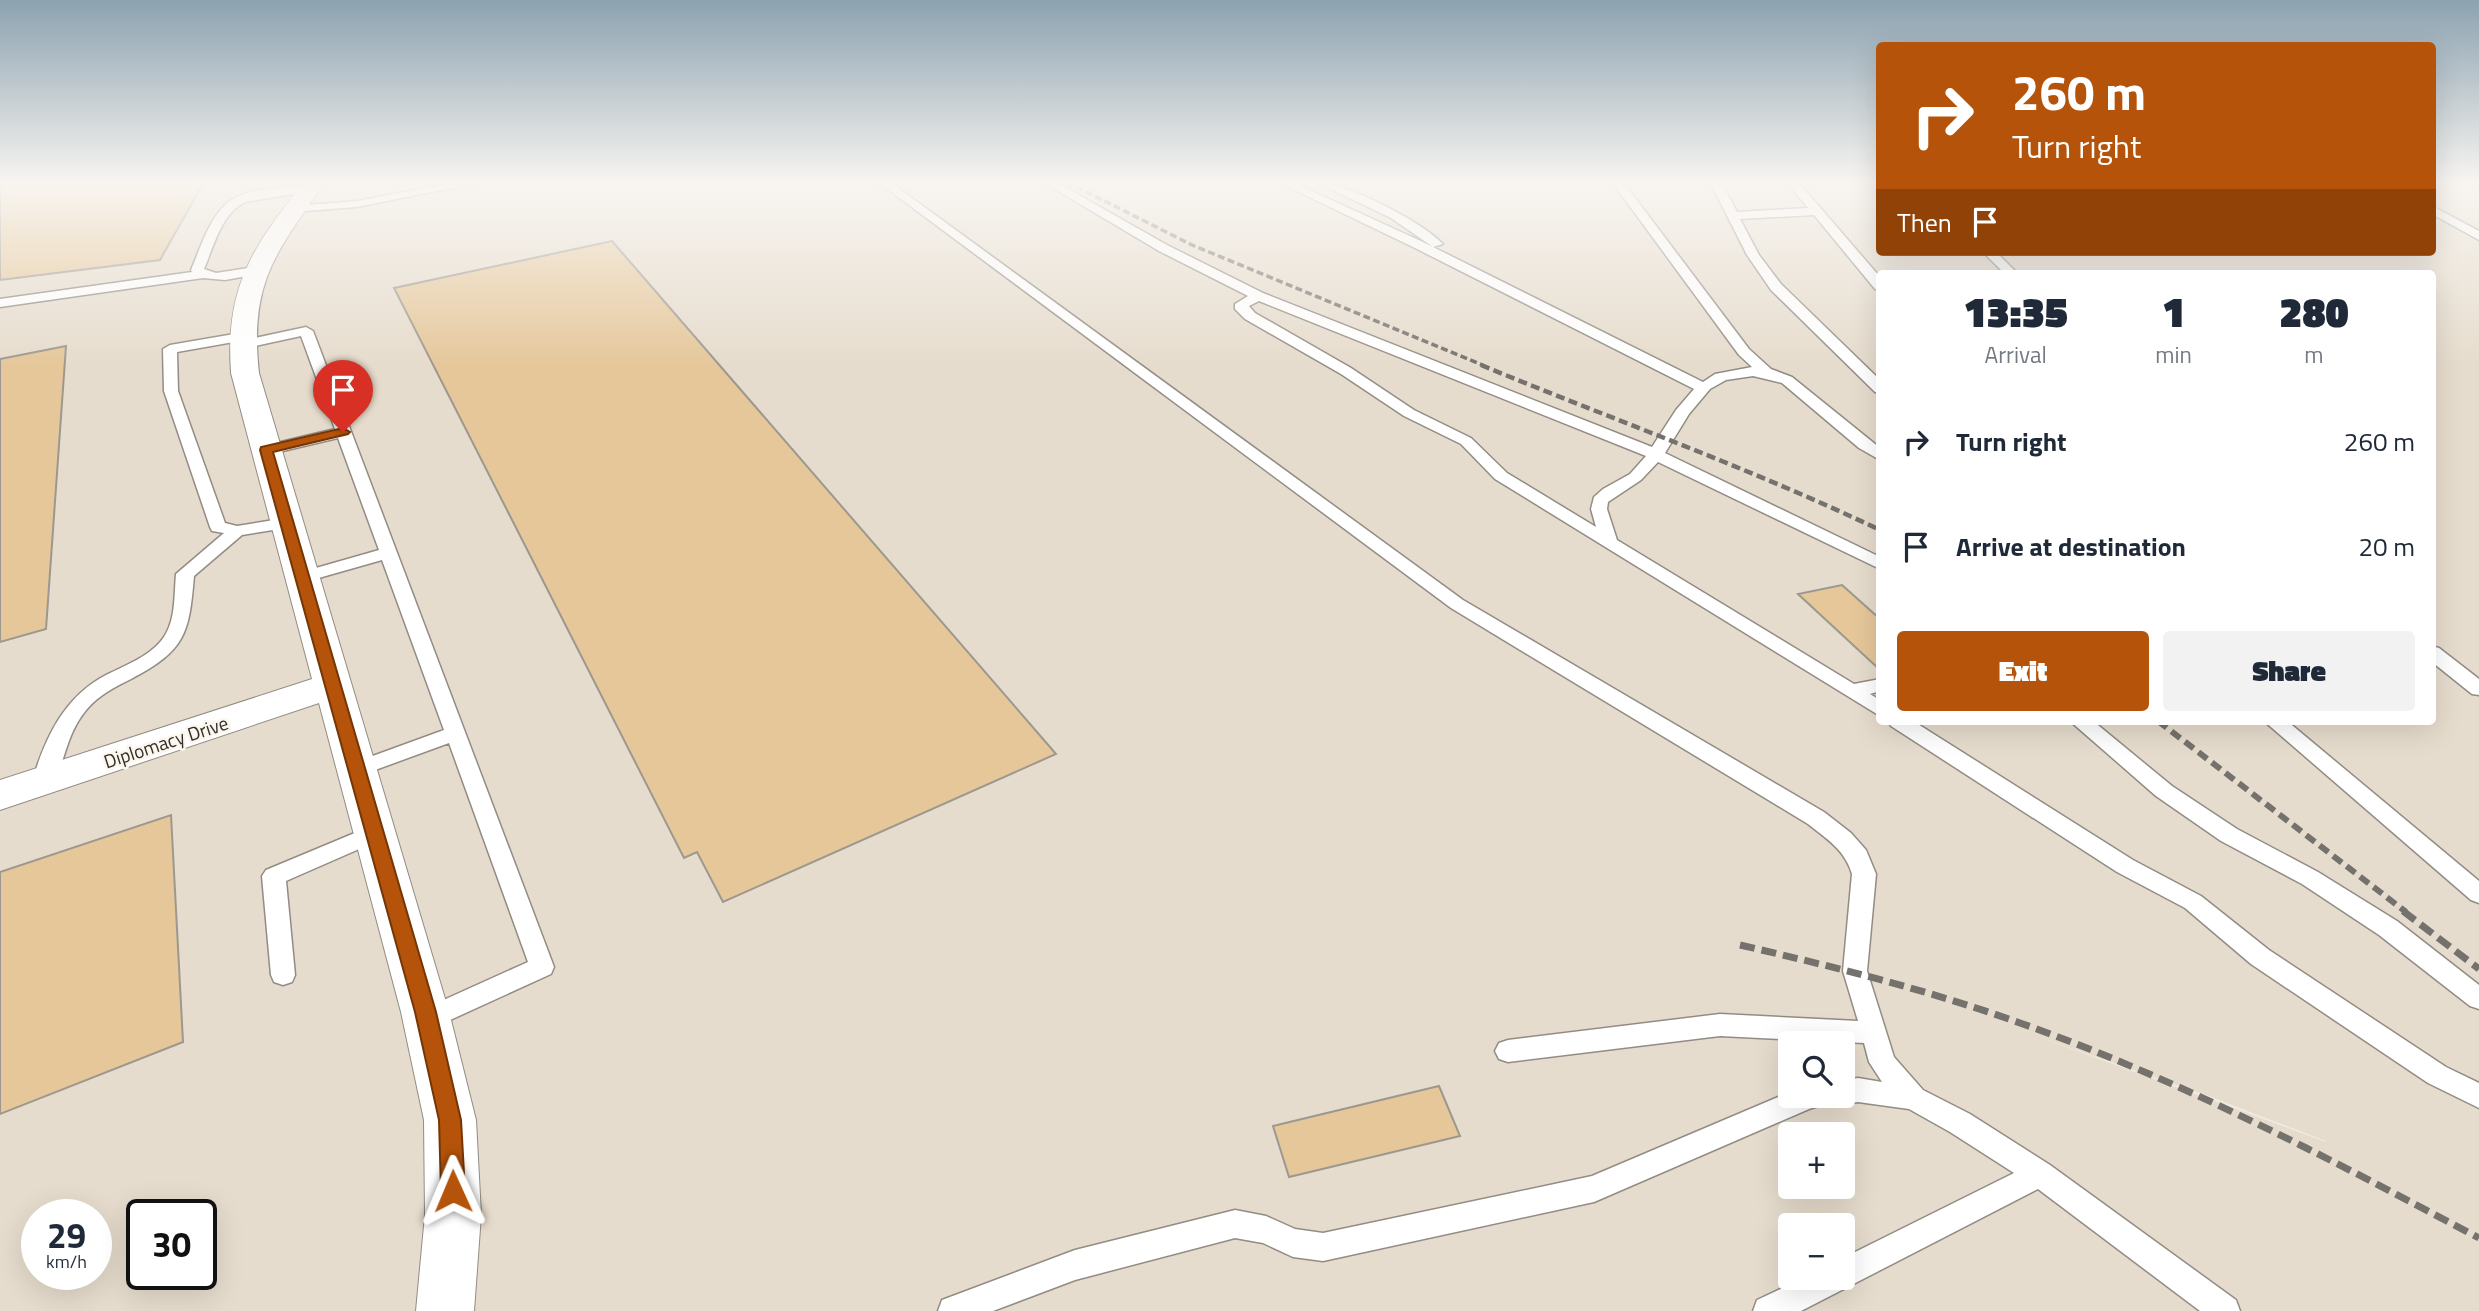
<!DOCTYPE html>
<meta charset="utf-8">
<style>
body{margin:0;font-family:"Titillium Web",sans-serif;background:#f2f2f3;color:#1f2937;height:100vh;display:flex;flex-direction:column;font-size:26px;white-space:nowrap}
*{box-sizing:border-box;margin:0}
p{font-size:23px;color:#747a83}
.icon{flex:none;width:38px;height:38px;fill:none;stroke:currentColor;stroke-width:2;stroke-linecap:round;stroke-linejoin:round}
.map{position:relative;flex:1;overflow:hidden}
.side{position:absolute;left:1876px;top:270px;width:560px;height:455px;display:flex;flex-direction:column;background:#fff;border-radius:7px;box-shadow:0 7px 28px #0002}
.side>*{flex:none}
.hud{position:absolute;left:1876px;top:42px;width:560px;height:214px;border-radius:7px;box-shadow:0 7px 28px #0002;background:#b45309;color:#fff;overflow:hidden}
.fabs{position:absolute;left:1778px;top:1031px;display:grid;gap:14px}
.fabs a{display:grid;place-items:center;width:77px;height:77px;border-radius:7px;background:#fff;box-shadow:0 7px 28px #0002;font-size:35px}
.speed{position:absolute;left:21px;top:1199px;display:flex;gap:14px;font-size:35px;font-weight:700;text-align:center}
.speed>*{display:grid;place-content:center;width:91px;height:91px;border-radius:50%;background:#fff;box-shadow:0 7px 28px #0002;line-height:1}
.speed small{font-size:18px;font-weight:400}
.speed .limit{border:4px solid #111;border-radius:10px;background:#fff;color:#111}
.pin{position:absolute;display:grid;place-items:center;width:60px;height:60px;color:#fff;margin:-72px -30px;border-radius:50% 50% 50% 0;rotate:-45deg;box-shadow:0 0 7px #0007}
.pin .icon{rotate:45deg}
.me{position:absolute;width:77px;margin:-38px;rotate:359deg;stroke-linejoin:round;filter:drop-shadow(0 0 5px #0008)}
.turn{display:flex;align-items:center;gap:24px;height:147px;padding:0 21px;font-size:32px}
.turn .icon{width:91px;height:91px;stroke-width:2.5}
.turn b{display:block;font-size:49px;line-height:60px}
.then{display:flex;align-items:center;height:66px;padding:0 21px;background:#0003;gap:14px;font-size:26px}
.eta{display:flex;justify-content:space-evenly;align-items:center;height:119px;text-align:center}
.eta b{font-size:42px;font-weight:800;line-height:49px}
.action{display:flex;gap:14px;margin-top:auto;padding:14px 21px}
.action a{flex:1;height:80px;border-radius:7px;background:#b45309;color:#fff;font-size:28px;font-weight:800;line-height:80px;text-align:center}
.action a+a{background:#f2f2f3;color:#1f2937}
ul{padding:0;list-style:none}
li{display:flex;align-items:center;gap:21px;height:105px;padding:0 21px}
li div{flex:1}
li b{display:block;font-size:26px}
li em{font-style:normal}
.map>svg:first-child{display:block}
</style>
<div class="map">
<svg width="2479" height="1311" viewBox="0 0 2479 1311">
<rect width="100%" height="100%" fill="#efe9e0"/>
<path fill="#e6dccd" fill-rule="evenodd" d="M0,182H1879L1880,252H2432L2433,182H2479V1311H0ZM1880,273H2432V721H1880ZM2033,1035L2209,1096L2326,1141V1142ZM1790,1043H1843V1096H1790ZM1790,1134H1843V1186H1790ZM37,1214H96V1274H37ZM142,1214H201V1274H142ZM1790,1225H1843V1278H1790Z"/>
<path fill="#e5c79a" stroke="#9d988f" stroke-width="2" d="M0,182H204L160,260L0,280Z
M612,241L1056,754L723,902L697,852L684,858L394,288Z
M66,346L46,629L0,642V359Z
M1842,585L1880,619V670L1798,594Z
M171,815L183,1042L0,1114V872Z
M1439,1086L1460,1136L1289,1177L1273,1126Z"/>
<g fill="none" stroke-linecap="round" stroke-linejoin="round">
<g stroke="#928c84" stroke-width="3">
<path id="lane" d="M457,182H481L357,207L293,212L287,209L293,206L357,201Z
M878,182H890L1463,600L1824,812L1851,833L1866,850L1876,874L1867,971L1894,1057L1923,1090L1970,1114L2050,1165L2236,1300L2240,1311H2200L2038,1189L1801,1311H1753L1757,1300L1804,1278H1843V1258L2014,1173L1950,1132L1909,1109L1858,1102L1843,1104L1833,1100L1831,1096H1843V1080L1858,1078L1882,1082L1869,1062L1864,1043L1720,1036L1508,1062L1499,1059L1495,1051L1499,1043L1508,1040L1720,1014L1858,1021L1843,971L1852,874C1845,850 1827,839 1808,824L1451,608Z
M1043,182H1056L1167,245L1263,293L1652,447L1676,410L1694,389L1415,248L1278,182H1292L1423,242L1703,382L1715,374L1752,367L1739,355L1612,182H1623L1749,349L1771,369L1792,377L1880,448V460L1859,448L1782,383L1753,376L1726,380L1710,389L1689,414L1665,453L1880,557V569L1658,462L1641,480L1608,502L1607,509L1617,540L1854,684L1880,679V691L1870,694L1880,700V716L1495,479L1461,444L1404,416L1341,374L1245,319L1235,309V304L1248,296L1159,251ZM1259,301L1646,456L1630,474L1603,489L1594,497L1591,509L1596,527L1507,473L1471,438L1414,410L1351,368L1255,313L1249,306Z
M1316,182C1346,182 1422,222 1443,244L1433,247L1391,218Z
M1710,182H1721L1737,212L1808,208L1787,182H1798L1880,277V290L1875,289L1814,215L1740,219L1759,255L1781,284L1880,380V393L1875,392L1771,290L1747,255Z
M310,186L316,189L314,191L245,202C221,214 214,246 204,269L216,273L255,267L259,268V274L225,280L203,278L0,307V299L192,272L191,270C200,249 208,222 224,206C243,186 285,188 310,186Z
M2432,206L2479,231V240L2432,214Z
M1983,252H1996L2017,273H2004Z
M306,327L313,331L554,967L551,974L426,1031L417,1028L413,1020L417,1012L528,962L449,743L356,777L348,775L345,770L348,765L444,730L382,560L301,583L292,578L295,574L379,550L338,438L266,455L258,450L260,447L335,429L301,336L241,349L234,345L236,342Z
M240,333L247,337L245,340L177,352L178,391L225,523L237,526L286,518L294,523L286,528L242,535L194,576C189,634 186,650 131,679C115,687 99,695 87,709C65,735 66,762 51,787L43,790L35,787L32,782C45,738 64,697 106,675C126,665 151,656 164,637C176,619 174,595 176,574L224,533L212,531L210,527L164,391L163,349L170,345Z
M2432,646L2439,648L2479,679V695L2472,694L2432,662Z
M1888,721H1913L2133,860L2201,896L2269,950L2446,1067L2479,1083V1108L2428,1083L2251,964L2185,908L2117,872L1891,726Z
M2070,721H2093L2172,786L2237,829L2318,872L2397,921L2479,985V1009L2470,1006L2379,935L2302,884L2221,841L2156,796Z
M2264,721H2287L2479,881V903L2471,900Z
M374,825L382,827L385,833L382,839L286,881L295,975L292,982L283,985L274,982L271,975L262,876L266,870Z
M1790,1092V1096H1829L1825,1104L1809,1109L1594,1202L1323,1261L1293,1257L1263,1243L1235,1238L1075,1280L993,1311H938L942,1300L1075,1250L1235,1210L1266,1216L1295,1229L1323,1233L1592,1176Z"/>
</g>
<g stroke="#928c84" stroke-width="2">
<path id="street" d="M304,182H325C276,253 249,282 259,373L449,1012L476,1120L481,1215L474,1311H416L425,1215L424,1120L401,1012L319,703L0,810V780L312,679L231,373C225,287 252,248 304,182Z"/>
</g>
<use href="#lane" fill="#fff" fill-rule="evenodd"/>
<use href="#street" fill="#fff" fill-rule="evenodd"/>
<path stroke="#75726d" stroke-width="3.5" stroke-dasharray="7 3.5" stroke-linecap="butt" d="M1067,182L1192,245L1485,366"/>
<path stroke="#75726d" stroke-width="4.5" stroke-dasharray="9 4.5" stroke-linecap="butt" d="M1481,365C1614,420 1750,468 1880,530"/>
<path stroke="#75726d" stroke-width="6" stroke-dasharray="11 6" stroke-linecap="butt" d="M2158,721L2406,912"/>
<path stroke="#75726d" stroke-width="7" stroke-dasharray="15 7" stroke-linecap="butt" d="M2403,911L2479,969
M1740,945C1835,967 1928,990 2020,1023C2179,1079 2330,1159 2479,1238"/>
</g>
<linearGradient id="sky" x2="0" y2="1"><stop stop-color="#8ca2b0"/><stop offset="0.5" stop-color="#f8f5f1"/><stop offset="1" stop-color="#f8f5f1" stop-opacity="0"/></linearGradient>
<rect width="2479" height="366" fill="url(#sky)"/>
<path fill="#b45309" stroke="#753606" stroke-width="2" d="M343,428L350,432L348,434L273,452L436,1012L461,1120L465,1191L462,1199L453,1202L445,1199L441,1191L439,1120L415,1012L260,450L261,447Z"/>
<g text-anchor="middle" stroke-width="5" stroke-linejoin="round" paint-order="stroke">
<g font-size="19" fill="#312f2c" stroke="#fcf6ed">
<text transform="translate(166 742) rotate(-18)" y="7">Diplomacy Drive</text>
</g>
</g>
</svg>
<div class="fabs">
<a><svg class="icon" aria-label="search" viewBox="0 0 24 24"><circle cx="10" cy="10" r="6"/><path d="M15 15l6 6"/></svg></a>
<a>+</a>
<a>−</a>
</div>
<div class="speed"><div>29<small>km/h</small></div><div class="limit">30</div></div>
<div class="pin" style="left:343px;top:432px;background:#d93025"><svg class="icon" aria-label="arrive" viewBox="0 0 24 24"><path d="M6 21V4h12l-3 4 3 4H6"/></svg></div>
<svg class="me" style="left:453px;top:1191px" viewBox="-20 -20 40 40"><path d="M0-17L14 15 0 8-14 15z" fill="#b45309" stroke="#fff" stroke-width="4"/></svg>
<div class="hud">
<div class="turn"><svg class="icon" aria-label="right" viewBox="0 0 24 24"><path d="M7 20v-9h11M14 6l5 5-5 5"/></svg><div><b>260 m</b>Turn right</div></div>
<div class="then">Then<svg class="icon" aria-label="arrive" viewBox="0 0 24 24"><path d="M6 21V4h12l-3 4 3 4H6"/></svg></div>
</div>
<section class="side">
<div class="eta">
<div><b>13:35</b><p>Arrival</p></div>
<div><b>1</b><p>min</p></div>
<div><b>280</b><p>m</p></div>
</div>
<ul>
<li><svg class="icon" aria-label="right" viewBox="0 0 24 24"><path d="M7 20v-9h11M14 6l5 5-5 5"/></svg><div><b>Turn right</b></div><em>260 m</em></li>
<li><svg class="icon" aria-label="arrive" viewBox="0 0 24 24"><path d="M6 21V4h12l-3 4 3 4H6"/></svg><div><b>Arrive at destination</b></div><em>20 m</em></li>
</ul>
<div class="action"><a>Exit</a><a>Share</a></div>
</section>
</div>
